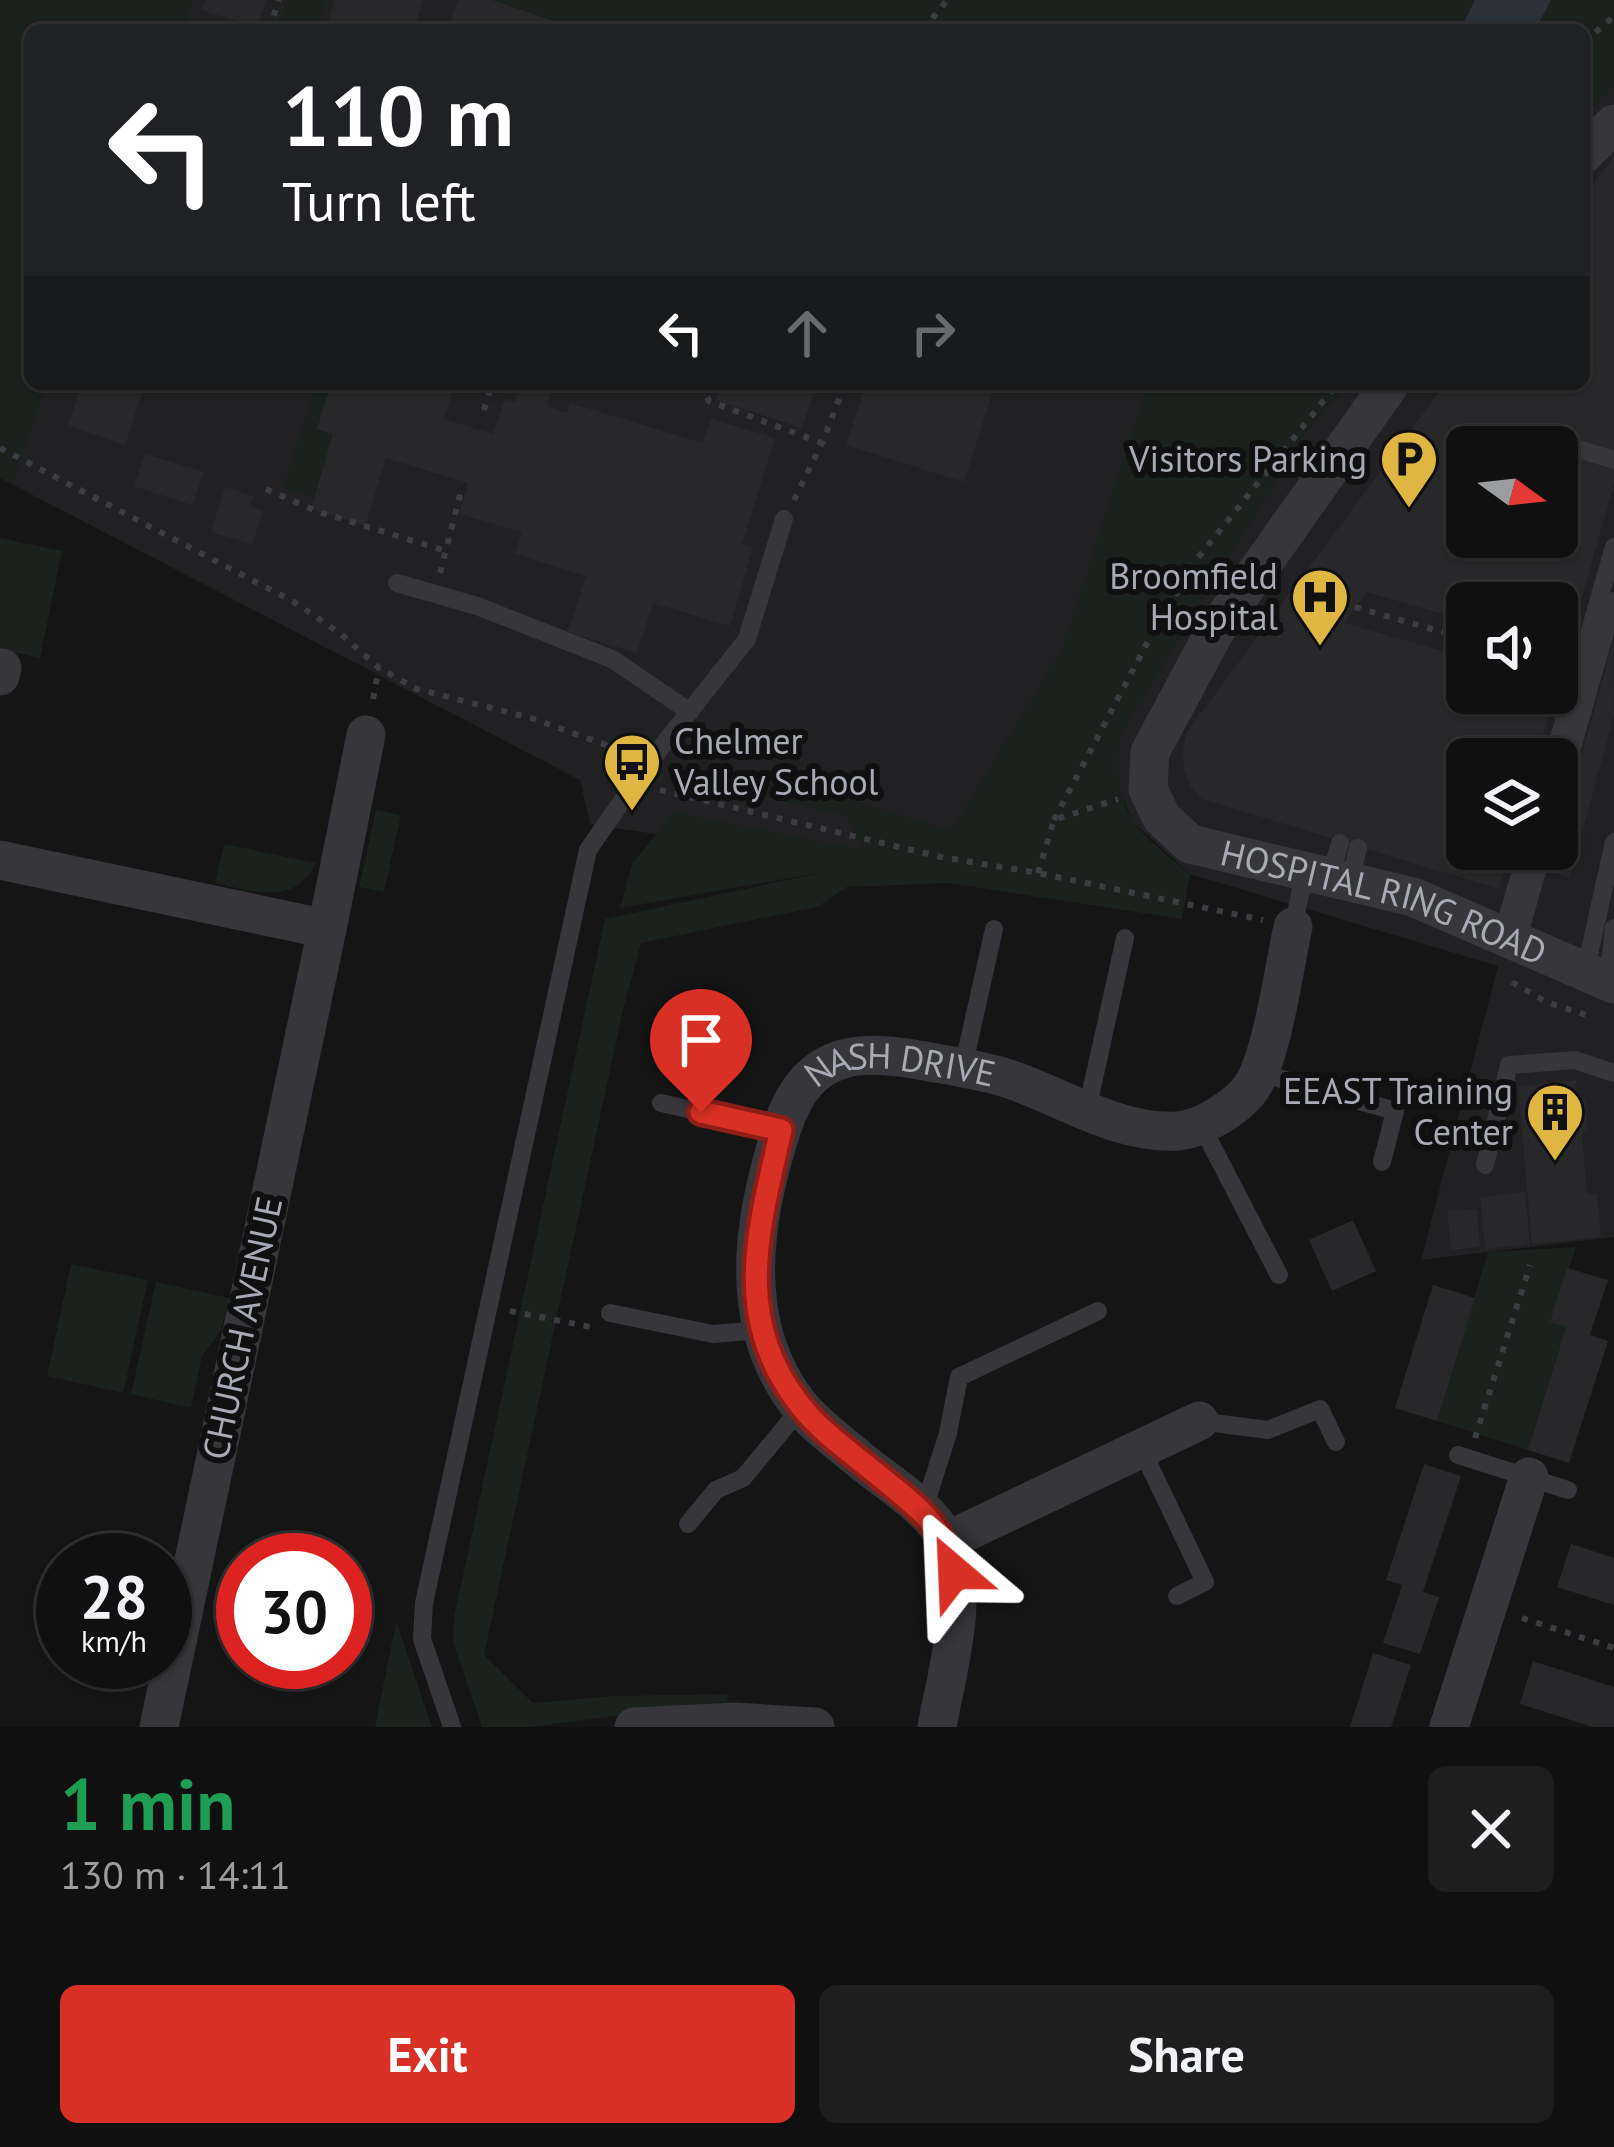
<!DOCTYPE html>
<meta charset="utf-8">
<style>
body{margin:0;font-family:"PT Sans",sans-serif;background:#1e1e1e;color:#f1f3f6;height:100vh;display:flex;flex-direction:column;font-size:45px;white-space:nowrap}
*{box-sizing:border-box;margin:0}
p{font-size:39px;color:#9c9d9f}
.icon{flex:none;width:66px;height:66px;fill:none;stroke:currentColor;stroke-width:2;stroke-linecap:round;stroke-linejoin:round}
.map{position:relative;height:1727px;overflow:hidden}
.details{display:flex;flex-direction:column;background:#101010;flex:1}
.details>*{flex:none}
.top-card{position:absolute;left:24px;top:24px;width:1566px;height:366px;border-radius:18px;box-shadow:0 3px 9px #0004,0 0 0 3px #303030;background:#202124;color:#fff;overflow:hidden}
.needle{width:78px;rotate:105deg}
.fabs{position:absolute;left:1446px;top:426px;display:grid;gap:24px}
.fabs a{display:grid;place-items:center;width:132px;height:132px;border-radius:18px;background:#101010;box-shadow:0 3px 9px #0004,0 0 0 3px #303030;font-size:60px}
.speed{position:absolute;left:36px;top:1533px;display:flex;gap:24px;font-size:60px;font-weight:700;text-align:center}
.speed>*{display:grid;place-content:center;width:156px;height:156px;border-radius:50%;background:#101010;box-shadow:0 3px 9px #0004,0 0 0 3px #303030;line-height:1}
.speed small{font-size:30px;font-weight:400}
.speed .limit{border:18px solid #d22;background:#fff;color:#111}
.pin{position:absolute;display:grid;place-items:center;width:102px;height:102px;color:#fff;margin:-123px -51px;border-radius:50% 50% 50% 0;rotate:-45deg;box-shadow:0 0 12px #0007}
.pin .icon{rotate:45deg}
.me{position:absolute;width:132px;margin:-66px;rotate:334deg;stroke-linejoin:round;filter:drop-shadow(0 0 9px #0008)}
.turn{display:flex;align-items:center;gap:42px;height:252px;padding:0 60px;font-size:54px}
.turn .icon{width:156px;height:156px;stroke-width:2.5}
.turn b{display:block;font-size:84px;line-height:102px}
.lanes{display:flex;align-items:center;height:114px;padding:0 60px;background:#0003;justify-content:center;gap:60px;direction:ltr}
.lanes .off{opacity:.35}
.round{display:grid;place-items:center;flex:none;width:126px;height:126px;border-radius:18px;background:#1e1e1e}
.overview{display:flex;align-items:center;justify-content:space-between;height:204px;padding:0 60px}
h1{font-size:72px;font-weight:700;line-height:90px;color:#1e9e55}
.primary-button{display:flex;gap:24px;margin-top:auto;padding:24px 60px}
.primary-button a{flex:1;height:138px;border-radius:18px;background:#d93025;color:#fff;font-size:48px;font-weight:700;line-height:138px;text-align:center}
.primary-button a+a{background:#1e1e1e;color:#f1f3f6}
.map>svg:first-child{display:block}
</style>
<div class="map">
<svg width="1614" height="1727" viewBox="0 0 1614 1727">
<rect width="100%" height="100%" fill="#151516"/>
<path fill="#212123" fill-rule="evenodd" d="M0,0H1405L1395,30H30V384H1233L1061,652L952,831L871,867L590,824L580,780L0,478Z
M1614,83V1237L1421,1260L1498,966L1190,874L1134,823L1116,783L1119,736L1307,430L1348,384H1584V117ZM1467,447H1557V537H1467ZM1467,603H1557V693H1467ZM1467,759H1557V849H1467Z"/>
<path fill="#1b211c" d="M0,0H193L184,30H30V384H46L13,484L0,478Z
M286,0H326L317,30H277Z
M492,0H1475L1460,30H584Z
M1551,0H1614V83L1584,117V30H1535Z
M317,384H331L317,428L333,434L314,497L283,488Z
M1148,384H1348L1307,430L1119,737C1114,814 1132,827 1190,874L1182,919L948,883L847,887L817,907L641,943L623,1010L484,1655L533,1703L614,1696L727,1694L728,1701L532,1727H482L453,1642L454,1617L605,919L824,872L620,908L632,864L674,812L863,850L847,816L755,794L663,781C737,753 876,809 952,831L1061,652Z
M0,538L62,551L40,658L0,649Z
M376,810L401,815L384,892L359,887Z
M224,844L316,863C295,907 253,891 215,883Z
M1576,1247L1551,1322L1566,1327L1528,1450L1437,1421L1488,1252Z
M71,1264L148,1280L123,1393L47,1376Z
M156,1282L229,1298L221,1330L202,1356L191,1408L131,1394Z
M396,1621L432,1727H375Z"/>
<path fill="#2c3239" d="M1475,0H1551L1535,30H1460Z"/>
<path fill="#28282a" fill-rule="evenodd" d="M205,0H266L257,27L201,10Z
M335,0H423L414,30H326Z
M458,0H492L581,30H448Z
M1614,156V484L1558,681L1557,603H1467V621L1367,592L1344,623L1467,658V693H1555L1536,759H1467V849H1511L1499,889L1202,799L1190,786L1184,771L1183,750L1187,732L1445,384H1584V197ZM1467,447H1557V537H1467Z
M82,384H145L125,445L68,426Z
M331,384H455L444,419L493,434L505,399L514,402L520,384H554L547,406L567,413L570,403L703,443L711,419L775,438L742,544L753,547L730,626L653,603L637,653L568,632L586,576L515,554L522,532L459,514L468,483L386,458L365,526L311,509L333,434L317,429Z
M722,384H817L802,428L716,400Z
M866,384H995L964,482L846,445Z
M145,454L204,472L192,505L134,486Z
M225,487L253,496L250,506L263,510L252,544L211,532Z
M1613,642L1614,715L1570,878L1549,872Z
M1576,1080L1577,1100H1585L1588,1132L1582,1133L1587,1194L1597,1193L1601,1237L1532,1244L1518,1086Z
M1525,1192L1530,1244L1485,1249L1480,1197Z
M1477,1209L1480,1247L1451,1250L1447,1211Z
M1353,1220L1376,1271L1332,1291L1309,1240Z
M1567,1268L1608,1280L1590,1335L1608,1341L1569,1463L1528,1450L1566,1327L1550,1322Z
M1433,1285L1475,1298L1437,1421L1395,1408Z
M1424,1464L1461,1476L1423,1592L1439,1597L1420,1654L1383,1643L1402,1585L1386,1580Z
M1571,1544L1614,1558V1605L1557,1587Z
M1373,1653L1411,1665L1391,1727H1350Z
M1533,1661L1614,1687V1727H1593L1520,1704Z"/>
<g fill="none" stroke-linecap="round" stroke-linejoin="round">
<path stroke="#3c3d42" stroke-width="6" stroke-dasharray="6 9" stroke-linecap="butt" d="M269,30L279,0
M443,30L446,19
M923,30L947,0
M1584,42L1614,16
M700,384L709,401L822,443
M484,410L492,384
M0,448L294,602L341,634L379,668L417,689L531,718L606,745L618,766
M266,489L316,511L446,551
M794,500L822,443L845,384
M440,573L461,491
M1355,607L1467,639
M373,699L379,668
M660,790L941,857L1038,873L1263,920
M1054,820L1146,645L1197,559L1337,384
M1038,873L1054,820L1118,799
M1512,982L1546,1002L1593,1017
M510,1311L591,1327
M1475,1438L1530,1265
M1522,1618L1614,1648"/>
<path stroke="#36363b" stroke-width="18" d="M1578,449L1614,460
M397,583L477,606L612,659L690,712
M1553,759L1614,547
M1557,801L1614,601
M1330,876L1340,843
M1350,881L1358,848
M1293,927L1305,871
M1503,934L1527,849
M1517,942L1543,849
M1585,972L1614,842
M1608,982L1614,928
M963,1068L994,929
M1261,1073L1395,1111L1382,1162
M661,1103L781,1130
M1087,1110L1125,938
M1201,1125L1279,1275
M1485,1165L1509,1065L1575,1060L1614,1073
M610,1313L713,1334L761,1330
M1199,1421L1268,1430L1320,1409L1336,1442
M1142,1450L1205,1582L1177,1596
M1458,1455L1568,1490
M923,1512L948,1433L959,1377L1098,1311
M688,1524L716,1490L743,1478L801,1408
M452,1727L422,1639L424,1603L588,850L647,765L747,639L784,519"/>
<g stroke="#36363b" stroke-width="39">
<path d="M1584,154L1614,124"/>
<path id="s1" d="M1390,384L1215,631L1150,752L1148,789L1162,818L1190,844L1413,897L1614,984"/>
<path d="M0,676L2,668"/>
<path d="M0,860L327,929L159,1727"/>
<path d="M327,929L366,735"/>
<path d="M947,1541L1199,1421"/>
<path d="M634,1727L735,1722L815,1727"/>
<path id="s2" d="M937,1727C946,1677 972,1587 946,1539C928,1506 888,1483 860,1460C840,1443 815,1425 799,1405C736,1324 752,1220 782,1128C808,1046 864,1049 935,1063C959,1067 984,1071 1006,1078C1062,1096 1118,1135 1178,1131C1202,1129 1233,1109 1248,1092C1272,1063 1284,967 1293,927"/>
<path d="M1449,1727L1529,1477"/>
</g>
</g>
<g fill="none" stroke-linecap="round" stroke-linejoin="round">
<g stroke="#8d1f18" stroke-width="30">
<path id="route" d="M701,1112L781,1130C759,1228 731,1318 800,1405C821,1433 856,1456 883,1479C919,1508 943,1525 954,1572"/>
</g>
<use href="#route" stroke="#d93025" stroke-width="21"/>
</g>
<defs>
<g id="parking-pin" transform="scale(3)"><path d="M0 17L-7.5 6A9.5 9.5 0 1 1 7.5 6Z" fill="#e0b643" stroke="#101011"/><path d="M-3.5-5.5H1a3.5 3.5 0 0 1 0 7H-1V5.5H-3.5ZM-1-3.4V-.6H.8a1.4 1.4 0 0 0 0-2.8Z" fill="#111"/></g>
<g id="hospital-pin" transform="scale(3)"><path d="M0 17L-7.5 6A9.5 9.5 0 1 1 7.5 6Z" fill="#e0b643" stroke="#101011"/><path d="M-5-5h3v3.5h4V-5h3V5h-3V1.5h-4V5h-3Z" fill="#111"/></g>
<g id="bus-pin" transform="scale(3)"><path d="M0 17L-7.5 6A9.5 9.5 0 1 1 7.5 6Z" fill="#e0b643" stroke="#101011"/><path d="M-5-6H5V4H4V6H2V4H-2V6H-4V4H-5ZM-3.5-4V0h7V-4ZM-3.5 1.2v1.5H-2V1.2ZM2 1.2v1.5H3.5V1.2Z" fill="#111"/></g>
<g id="building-pin" transform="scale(3)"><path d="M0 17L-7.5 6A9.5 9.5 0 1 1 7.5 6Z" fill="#e0b643" stroke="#101011"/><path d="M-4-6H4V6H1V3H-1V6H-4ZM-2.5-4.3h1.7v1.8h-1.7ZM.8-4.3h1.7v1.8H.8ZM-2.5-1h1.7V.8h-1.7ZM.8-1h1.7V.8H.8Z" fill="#111"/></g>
</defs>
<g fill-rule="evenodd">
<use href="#parking-pin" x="1409" y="459"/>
<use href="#hospital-pin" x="1320" y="597"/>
<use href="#bus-pin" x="632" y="762"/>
<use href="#building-pin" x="1555" y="1112"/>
</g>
<g text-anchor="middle" stroke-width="12" stroke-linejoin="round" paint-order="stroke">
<g font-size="36" fill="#a8abb5" stroke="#101011" text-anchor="end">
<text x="1367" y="472">Visitors Parking</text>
<text x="1278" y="589">Broomfield<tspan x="1278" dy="41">Hospital</tspan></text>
<text x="674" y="754" text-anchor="start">Chelmer<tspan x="674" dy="41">Valley School</tspan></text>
<text x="1513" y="1104">EEAST Training<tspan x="1513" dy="41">Center</tspan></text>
</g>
<g font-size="36" fill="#a8abb5" stroke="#101011">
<text dy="13" stroke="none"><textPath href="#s1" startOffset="750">HOSPITAL RING ROAD</textPath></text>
<text dy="13" stroke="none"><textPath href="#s2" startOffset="834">NASH DRIVE</textPath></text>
<text transform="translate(242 1328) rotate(-78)" y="13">CHURCH AVENUE</text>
</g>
</g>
</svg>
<div class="fabs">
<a><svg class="needle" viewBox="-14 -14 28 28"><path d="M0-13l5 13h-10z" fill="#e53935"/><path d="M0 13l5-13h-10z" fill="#9c9d9f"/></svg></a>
<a><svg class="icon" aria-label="sound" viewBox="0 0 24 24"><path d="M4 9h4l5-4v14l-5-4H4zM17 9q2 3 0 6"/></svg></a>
<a><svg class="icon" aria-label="layers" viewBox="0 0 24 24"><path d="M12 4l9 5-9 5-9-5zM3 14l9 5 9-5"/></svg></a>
</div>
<div class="speed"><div>28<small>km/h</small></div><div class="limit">30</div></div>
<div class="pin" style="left:701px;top:1112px;background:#d93025"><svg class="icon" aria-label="arrive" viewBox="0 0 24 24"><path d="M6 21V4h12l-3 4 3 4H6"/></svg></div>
<svg class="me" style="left:954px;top:1572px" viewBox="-20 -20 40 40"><path d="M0-17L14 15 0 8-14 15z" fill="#d93025" stroke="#fff" stroke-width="4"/></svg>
<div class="top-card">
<div class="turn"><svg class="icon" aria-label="left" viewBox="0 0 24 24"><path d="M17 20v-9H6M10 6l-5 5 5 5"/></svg><div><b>110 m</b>Turn left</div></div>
<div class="lanes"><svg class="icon" aria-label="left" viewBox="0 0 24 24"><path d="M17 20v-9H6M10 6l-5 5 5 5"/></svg><svg class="icon off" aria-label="ahead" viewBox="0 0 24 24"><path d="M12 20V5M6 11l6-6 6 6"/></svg><svg class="icon off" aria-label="right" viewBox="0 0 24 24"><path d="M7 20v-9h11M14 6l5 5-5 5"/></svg></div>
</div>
</div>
<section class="details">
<div class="overview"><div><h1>1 min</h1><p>130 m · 14:11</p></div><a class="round"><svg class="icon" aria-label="close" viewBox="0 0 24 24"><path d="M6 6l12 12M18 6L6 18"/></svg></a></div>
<div class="primary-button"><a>Exit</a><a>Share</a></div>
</section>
